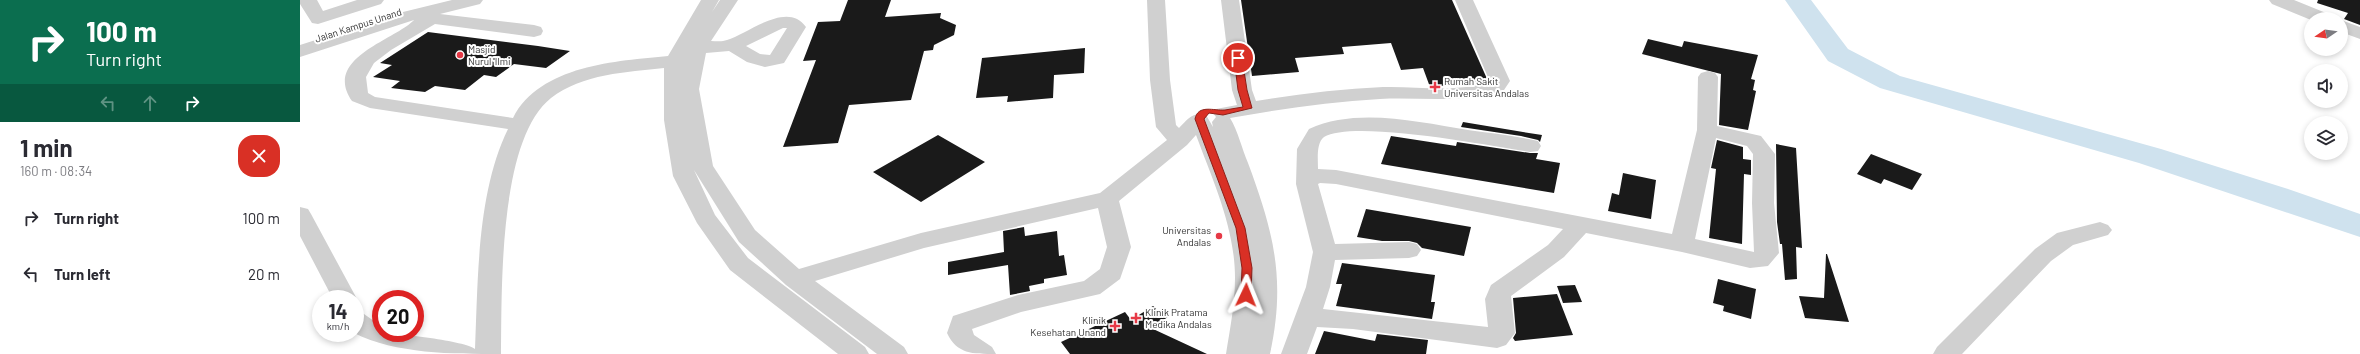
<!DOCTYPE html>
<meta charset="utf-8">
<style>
body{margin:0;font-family:Barlow,sans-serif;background:#f2f2f3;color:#2b2b33;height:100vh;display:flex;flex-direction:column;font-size:15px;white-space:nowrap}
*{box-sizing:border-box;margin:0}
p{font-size:13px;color:#7c7c81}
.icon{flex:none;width:22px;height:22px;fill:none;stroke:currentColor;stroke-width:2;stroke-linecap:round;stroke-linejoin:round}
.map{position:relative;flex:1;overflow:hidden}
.details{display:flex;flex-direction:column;background:#fff;width:300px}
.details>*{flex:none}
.guide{background:#0b6e4f;color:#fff;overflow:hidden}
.needle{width:26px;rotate:257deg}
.fabs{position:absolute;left:2004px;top:12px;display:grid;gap:8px}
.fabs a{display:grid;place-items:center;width:44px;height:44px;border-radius:50%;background:#fff;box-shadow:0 2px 6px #0003;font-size:20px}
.speed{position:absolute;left:12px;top:290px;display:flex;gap:8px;font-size:20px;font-weight:700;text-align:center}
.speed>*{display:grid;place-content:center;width:52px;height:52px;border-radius:50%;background:#fff;box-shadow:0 2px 6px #0003;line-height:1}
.speed small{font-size:10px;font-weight:400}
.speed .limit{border:6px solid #d22;background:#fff;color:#111}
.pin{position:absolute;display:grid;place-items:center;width:34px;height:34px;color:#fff;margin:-17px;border:2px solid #fff;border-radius:50%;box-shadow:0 1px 4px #0007}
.me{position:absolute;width:44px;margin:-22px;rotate:2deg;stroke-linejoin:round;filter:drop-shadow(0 0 3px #0008)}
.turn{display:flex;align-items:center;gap:14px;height:84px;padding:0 20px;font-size:18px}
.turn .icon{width:52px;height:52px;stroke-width:2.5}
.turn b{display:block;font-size:28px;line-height:34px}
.lanes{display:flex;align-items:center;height:38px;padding:0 20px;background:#0003;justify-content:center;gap:20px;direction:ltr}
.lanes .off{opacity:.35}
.round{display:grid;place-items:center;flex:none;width:42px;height:42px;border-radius:16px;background:#f2f2f3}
.headline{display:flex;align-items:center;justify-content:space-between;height:68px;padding:0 20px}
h1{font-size:24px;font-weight:700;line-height:30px}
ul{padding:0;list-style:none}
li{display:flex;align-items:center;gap:12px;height:56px;padding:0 20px}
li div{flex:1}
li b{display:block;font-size:15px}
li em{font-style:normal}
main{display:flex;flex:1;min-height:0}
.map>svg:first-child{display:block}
</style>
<main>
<section class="details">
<div class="guide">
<div class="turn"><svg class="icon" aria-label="right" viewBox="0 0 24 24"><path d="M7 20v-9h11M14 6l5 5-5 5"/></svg><div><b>100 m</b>Turn right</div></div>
<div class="lanes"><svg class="icon off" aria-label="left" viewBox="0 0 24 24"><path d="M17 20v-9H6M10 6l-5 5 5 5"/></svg><svg class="icon off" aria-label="ahead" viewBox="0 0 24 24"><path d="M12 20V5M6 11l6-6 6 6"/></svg><svg class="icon" aria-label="right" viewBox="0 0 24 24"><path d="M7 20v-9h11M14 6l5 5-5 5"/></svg></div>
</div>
<div class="headline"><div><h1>1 min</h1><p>160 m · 08:34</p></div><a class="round" style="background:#d93025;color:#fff"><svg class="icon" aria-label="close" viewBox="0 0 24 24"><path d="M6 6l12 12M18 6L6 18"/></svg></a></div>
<ul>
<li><svg class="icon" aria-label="right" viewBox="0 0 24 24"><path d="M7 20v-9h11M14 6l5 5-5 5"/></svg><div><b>Turn right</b></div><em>100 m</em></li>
<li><svg class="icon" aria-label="left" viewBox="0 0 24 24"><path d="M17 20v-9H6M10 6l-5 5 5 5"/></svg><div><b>Turn left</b></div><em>20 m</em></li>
</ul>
</section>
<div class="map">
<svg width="2060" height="354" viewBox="0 0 2060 354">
<rect width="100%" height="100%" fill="#fff"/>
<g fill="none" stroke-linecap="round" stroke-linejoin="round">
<path fill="#cfe2ee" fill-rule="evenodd" d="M1485,0H1511L1548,49L1600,76L1861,149L1988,189L2060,214V237L1839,163L1580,88L1528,61Z"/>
</g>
<path fill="#1a1a1a" d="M548,0H591L585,17L641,13L640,18L656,25L654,35L634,45L633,50L624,51L611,100L549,105L538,143L483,147L516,60L503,61L518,22L540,21Z
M941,0H1152L1188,81L1130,87L1123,68L1101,70L1091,43L1042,47L1044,54L995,58L999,72L952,76Z
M2018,0H2060V25L2044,19L2048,13L2017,3Z
M128,32L238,46L270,51L246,68L214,64L196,77L184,75L165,90L135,86L125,92L91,88L100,81L73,77L92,65L80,63Z
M1348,39L1382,47L1384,41L1458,55L1451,79L1455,80L1453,90L1456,91L1448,130L1419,125L1421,74L1342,54Z
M785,48L784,73L754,75L753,98L707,102L708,96L676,98L682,58Z
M1163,122L1223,132L1242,135L1240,142L1238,140L1221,136L1161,127Z
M638,135L685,162L621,202L573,172Z
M1091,136L1156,146L1157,142L1230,153H1238L1236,159L1260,163L1254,193L1081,164Z
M1417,140L1443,147V159L1451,160V175L1444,174L1442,244L1409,238L1416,169L1411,168Z
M1476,144L1496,148L1502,248L1496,247L1497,279L1485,280L1482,244H1480L1477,222Z
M1571,154L1622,174L1612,190L1584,179L1581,184L1557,174Z
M1323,173L1356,180L1351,219L1308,211L1312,193L1319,195Z
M1066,209L1171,227L1164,256L1122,248L1117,243L1109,241H1082L1057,237Z
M724,227L725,236L757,231L759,256L764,255L767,275L744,279V283L729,286L730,291L710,295L708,265L648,275V262L704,252L703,231Z
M1526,254H1527L1549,322L1505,318L1499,296L1524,298Z
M1042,263L1135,275L1131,302H1135L1132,319L1036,306L1042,284H1036Z
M1418,279L1456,289L1451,319L1423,311L1424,306L1413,303Z
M1275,285L1282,302L1263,303L1257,286Z
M1257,294L1273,335L1215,341L1213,338L1216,333L1213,298Z
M853,306L868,317L851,328L907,354H770L761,342L825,312L831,320Z
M1024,331L1075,341L1077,334L1128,340L1126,354H1015Z"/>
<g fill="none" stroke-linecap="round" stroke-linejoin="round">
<path fill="#d0d0d0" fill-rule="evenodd" d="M0,0H17L23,11L57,0H84L81,4L18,24L12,23L0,4Z
M152,0H183L180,4L140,14L234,25L241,27L243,31L241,35L234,37L135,24L91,50L74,63L66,77L68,93L75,97L213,118C240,65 317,61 368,56L401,0H419L412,12L420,0H438L411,41C416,41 422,42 427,40C448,34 487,0 506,27L484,63L465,67L447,62L429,51L406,53L399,89L413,166L455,230L499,269L621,233L800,193L867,140L856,127L850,80L847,0H865L870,80L876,125L879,128C888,119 893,111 906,115L913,127L912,122L916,117L913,113L916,109L937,105L932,90L921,0H939L952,90L956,101C998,94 1041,89 1083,87C1118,86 1156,93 1190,82L1155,0H1173L1210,81L1204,90C1163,104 1123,97 1080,99C1030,102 980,109 930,118C938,131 942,149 948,163C974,233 986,280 970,354H926C930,329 935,304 935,278C935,228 913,181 896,135L887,145L819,201L831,247L820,279L800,294L721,312L672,329L674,335L692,347L696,354C672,354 657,354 647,333L653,316L718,295L784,281L800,269L807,247L798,208L624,248L515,281L604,347L608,354H577L486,285L439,242L394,170L415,215L448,258L565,347L569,354H538L430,270L397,223L373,176L364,120V68C327,72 282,74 251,98C198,140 202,291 201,354C152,354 96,354 54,333L55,312L64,314L81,326V333C96,333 166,341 175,349C178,279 177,192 208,129L70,108L52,101C22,58 95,40 114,20L0,57V45L103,12ZM483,28H487L470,55L460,54L446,46Z
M1969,0H1994L2031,15L2034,19L2011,20L1972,4Z
M2041,20L2060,27V39L2041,32Z
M1408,71L1415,73L1418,77L1417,126L1461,136L1475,154L1474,203L1479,253L1468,266L1450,268L1382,252L1286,233L1264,257L1211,296L1215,333L1206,345L1197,348L1053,329L1017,327L1007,354H981L1006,287L1013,252L996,184L997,149L1009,129C1057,107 1118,122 1168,130C1191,133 1215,136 1238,141L1241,146L1238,151L1230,152C1192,146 1053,119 1024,137C1016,143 1018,160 1018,169L1036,170L1372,234L1397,130L1398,77L1401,73ZM1416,138L1447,146L1453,154L1452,203L1454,252L1395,239ZM1020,183L1036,184L1263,229L1248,245L1191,285L1185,299L1188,327L1023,309L1030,287L1035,260L1109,258L1117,256L1121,250L1117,244L1109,242L1035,244L1018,184Z
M0,207L8,209L11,214L57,299L55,303V299H33L0,236Z
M1800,222L1808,225L1812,230L1808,235L1773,245L1751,261L1662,354H1633L1637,347L1735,249L1757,233Z"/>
</g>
<path fill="#d93025" stroke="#8d1f18" d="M938,56L942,58L947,90L952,108L923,115L909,113L904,119L945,228L952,268L951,295L946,298L941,295L942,268L936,228L895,119C898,104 914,111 925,110C931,109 937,108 943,107L938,90L934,58Z"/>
<g fill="#e63946" stroke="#fff" stroke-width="1.5">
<circle cx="160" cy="55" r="4"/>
<path d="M1133 81h4v4h4v4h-4v4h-4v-4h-4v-4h4z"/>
<circle cx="919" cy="236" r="4"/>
<path d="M834 312h4v4h4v4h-4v4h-4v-4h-4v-4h4z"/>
<path d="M813 320h4v4h4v4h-4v4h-4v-4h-4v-4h4z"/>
</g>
<g text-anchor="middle" stroke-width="4" stroke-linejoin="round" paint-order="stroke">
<g font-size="10" fill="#333" stroke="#fff">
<text transform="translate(58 25) rotate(-18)" y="4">Jalan Kampus Unand</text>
</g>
<g font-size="10" fill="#333" stroke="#fff" text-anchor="start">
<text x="168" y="53">Masjid<tspan x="168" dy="12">Nurul 'Ilmi</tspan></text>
<text x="1144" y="85">Rumah Sakit<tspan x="1144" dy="12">Universitas Andalas</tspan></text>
<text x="911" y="234" text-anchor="end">Universitas<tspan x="911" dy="12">Andalas</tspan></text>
<text x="845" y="316">Klinik Pratama<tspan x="845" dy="12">Medika Andalas</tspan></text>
<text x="806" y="324" text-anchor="end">Klinik<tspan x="806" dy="12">Kesehatan Unand</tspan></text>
</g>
</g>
</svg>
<div class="fabs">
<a><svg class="needle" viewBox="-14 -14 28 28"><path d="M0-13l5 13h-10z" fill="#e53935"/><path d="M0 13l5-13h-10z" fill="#7c7c81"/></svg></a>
<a><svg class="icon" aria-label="sound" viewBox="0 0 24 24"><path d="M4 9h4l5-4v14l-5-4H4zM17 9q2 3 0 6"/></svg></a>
<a><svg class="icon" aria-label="layers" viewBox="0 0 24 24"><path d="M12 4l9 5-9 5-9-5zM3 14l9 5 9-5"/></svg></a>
</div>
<div class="speed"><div>14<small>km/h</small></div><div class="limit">20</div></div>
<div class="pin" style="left:938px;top:58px;background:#d93025"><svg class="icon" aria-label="arrive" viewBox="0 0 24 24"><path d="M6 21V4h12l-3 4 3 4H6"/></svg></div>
<svg class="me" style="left:946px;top:295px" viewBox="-20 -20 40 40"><path d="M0-17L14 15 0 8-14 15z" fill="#d93025" stroke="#fff" stroke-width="4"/></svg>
</div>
</main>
